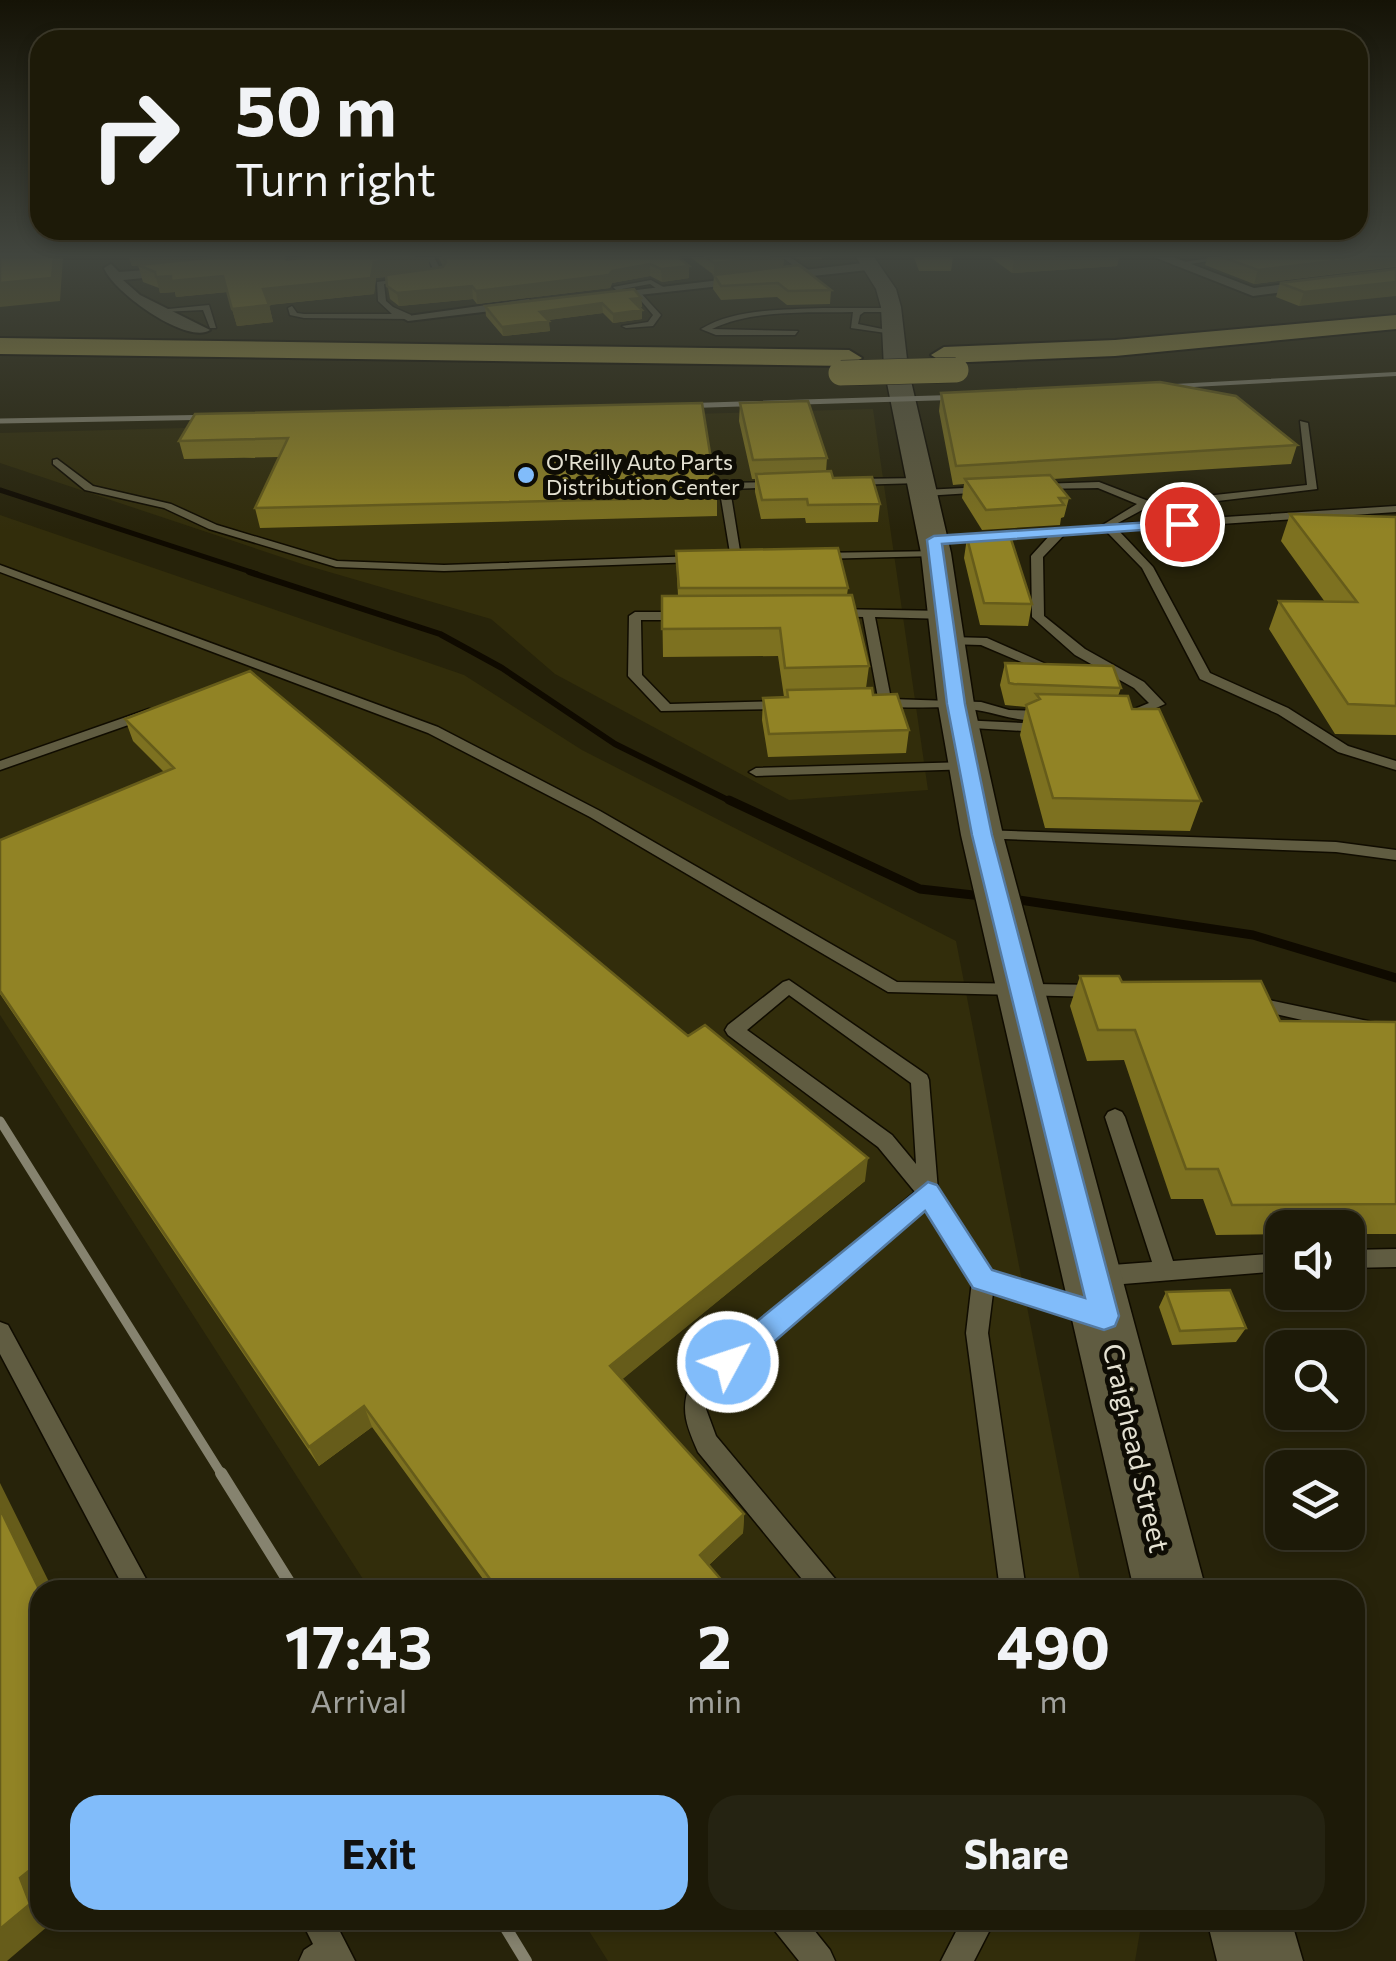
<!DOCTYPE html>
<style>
body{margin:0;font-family:Commissioner,sans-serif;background:#252312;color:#f1f3f6;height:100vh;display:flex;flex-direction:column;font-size:38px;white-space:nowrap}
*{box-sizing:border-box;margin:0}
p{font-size:32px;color:#a0a19c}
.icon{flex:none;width:55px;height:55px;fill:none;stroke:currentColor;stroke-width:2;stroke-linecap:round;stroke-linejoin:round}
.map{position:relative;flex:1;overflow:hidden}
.panel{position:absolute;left:30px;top:1580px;width:1335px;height:350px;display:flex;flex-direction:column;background:#1d1a08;border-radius:30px;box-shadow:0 5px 15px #0003,0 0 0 2px #3b3829}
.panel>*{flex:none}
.hud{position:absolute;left:30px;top:30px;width:1338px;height:210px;border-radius:30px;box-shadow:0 5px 15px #0003,0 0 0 2px #3b3829;background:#1d1a08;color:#f1f3f6;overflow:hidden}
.fabs{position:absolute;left:1265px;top:1210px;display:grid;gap:20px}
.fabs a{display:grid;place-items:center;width:100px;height:100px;border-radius:20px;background:#1d1a08;box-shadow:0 5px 15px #0003,0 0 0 2px #3b3829;font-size:50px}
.pin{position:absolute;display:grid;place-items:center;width:85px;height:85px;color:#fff;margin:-42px;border:5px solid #fff;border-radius:50%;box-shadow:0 2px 10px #0007}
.me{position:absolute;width:110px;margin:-55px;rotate:50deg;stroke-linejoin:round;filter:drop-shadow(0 0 8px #0008)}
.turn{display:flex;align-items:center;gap:35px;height:210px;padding:0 40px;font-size:45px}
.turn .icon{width:130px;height:130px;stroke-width:2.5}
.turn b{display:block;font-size:70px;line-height:85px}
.eta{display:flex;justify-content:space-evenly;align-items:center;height:170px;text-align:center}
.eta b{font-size:60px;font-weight:700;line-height:70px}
.primary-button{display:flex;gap:20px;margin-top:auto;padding:20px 40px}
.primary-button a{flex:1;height:115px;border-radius:30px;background:#81bcfa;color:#111;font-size:40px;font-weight:700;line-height:115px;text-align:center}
.primary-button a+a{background:#252312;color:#f1f3f6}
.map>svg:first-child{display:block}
</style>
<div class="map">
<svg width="1396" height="1961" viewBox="0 0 1396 1961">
<rect width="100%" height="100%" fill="#27230a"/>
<path fill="#322d0b" d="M873,409L928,790L789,800L555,674L491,619L305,565L0,463V433Z
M0,515L464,675L582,750L956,941L1082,1590H370L0,1015Z
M582,1920H1142L1135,1961H608Z"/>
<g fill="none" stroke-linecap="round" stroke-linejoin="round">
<path stroke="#0f0a00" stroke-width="5" d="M0,490L257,574"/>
<path stroke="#0f0a00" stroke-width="6" d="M249,572L440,634L502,668L615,744L734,803"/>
<path stroke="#0f0a00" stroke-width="9" d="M729,800L920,889L982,896
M1013,899L1253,935L1396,978"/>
<g stroke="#100c00" stroke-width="3">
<path id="lane" d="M427,257H434L444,276L384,284L386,301L393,307L411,315V319L304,318L290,315L288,308L292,306L297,313L304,314H392L378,301L377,282L436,274Z
M782,257H790L813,273L806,275Z
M1216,257H1236L1176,266L1172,264Z
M651,280L667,289L660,291L650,284L622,289L625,293L621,295L613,287Z
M632,290H638L661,315L653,326L626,328L622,326L648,322L653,315Z
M209,305L216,328H210L203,310L162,312L158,310Z
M823,308H894L891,312H864L860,315L858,324L897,332L893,334L851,328L853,312C809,313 753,309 712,329L798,331L795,335H716L701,329C735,308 784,310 823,308Z
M1300,421L1308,423L1317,489L1142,510L1116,524L1396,506V512L1119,531L1153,567L1210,673L1288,708L1348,746L1396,761V770L1338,752L1278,714L1200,679L1142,568L1107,532L1064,535L1043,557L1044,616L1085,649L1144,682L1165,704L1125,722L1118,718L1120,715L1149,703L1134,688L1075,655L1032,617L1031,556L1050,535L934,543L928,540L934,537L1101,526L1137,504L1098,488L1035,489L1034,487L1039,484L1099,482L1151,502L1307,485Z
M57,459L93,486L171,504L217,525L337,561L444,565L696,556L702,559L696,562L444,571L336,567L209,529L164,508L85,490L53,464V460Z
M924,478L925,480L920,483L851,485L846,482L851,479Z
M784,482L785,484L780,487L730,489L741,557L731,559L719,486L724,483Z
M983,487L988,490L987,492L924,496L919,493L924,490Z
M940,551L942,553L936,556L817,559L811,556L817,553Z
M0,565L438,727L600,811L897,982L1099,985L1108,991L1099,997L888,992L590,817L428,733L0,572Z
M832,609L946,611L952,615L946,619L875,617L891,699L981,702L1009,710L1044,711L1051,715C1032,727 1003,715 982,711C946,703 907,711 871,705V699L878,698L863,617L828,616V610Z
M635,612H686L692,616L686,620H641L642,675L670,704L785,701L792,705L785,709L661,711L628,676L629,616Z
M950,637L987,638L1064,672L1057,676L1052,675L981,645L946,644L944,641Z
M149,709L154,710V716L0,770V761Z
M960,720L1023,723L1030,727L1023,731L955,727L953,724Z
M968,762L975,766L973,769L756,776L749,772L756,768Z
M982,830L1336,842L1396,850V860L1336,852L977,838L974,835L977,832Z
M789,980L927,1075L929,1080L938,1191L990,1273L1090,1302L1098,1305L1101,1312L1098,1319L1090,1322L993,1293L988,1333L1026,1590H1000L966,1333L972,1281L926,1207L710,1393L706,1409L716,1436L837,1581L841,1590H811L698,1452C686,1424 679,1409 692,1379L915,1192L878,1147L728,1035L725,1030L728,1025L783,982ZM789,995L911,1083L916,1164L892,1135L747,1030Z
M1250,996L1396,1027V1041L1244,1007L1241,1002L1244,997Z
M1115,1109L1122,1112L1125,1117L1173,1261L1282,1253V1271L1099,1286L1091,1283L1088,1276L1091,1269L1099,1266L1152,1262L1105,1117L1108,1112Z
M1396,1249V1267L1348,1268V1250Z
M0,1322L8,1325L152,1590H125L0,1354Z
M301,1920H334L355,1961H299L304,1950L313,1944Z
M770,1920H806L830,1950L835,1961H799L775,1931Z
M962,1920H995L974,1961H941Z"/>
</g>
<g stroke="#100c00" stroke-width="4">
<path id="street" d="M1154,257H1173L1254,288L1396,270V278L1253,296Z
M872,262L877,269L593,300L586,296Z
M111,264L119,272L189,267L184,274L123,280L140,295L210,330C187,345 113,292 104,268Z
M529,299L534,306L408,321L401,317Z"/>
</g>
<g stroke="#100c00" stroke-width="3">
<path id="secondary" d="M856,257H874L896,289L901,307L908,368L951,553L974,704L1003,835L1206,1590H1134L961,835L938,704L921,553L884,368L881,307L876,289Z
M1207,1920H1291L1303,1961H1217Z"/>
</g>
<g stroke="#100c00" stroke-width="4">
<path id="highway" d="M1396,315V329L1115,356L944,363L931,355L944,347L1115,340Z
M0,338L849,350L862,358L849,366L0,354Z"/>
</g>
<use href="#lane" fill="#605c41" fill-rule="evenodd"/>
<use href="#street" fill="#605c41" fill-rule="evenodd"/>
<use href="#secondary" fill="#605c41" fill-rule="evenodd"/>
<use href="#highway" fill="#998d40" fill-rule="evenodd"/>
<path stroke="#86836f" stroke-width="4" d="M1156,387L1396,374"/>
<path stroke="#86836f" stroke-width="5" d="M677,406L967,397
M0,421L222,417"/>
<path stroke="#86836f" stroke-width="9" d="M0,1121L222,1475"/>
<path stroke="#86836f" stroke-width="12" d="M221,1473L294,1590
M501,1920L526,1961"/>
<g stroke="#100c00" stroke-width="26" stroke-linecap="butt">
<path id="highway-bridge" d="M841,373L956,370"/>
</g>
<use href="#highway-bridge" stroke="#998d40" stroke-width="25"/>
</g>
<path fill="#7d7120" d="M129,257L287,260L308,257H428L430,269L443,266L438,257H678L689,278L662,282L650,276L612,283L610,288L477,304L473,299L399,306L390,299L386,277L376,278L374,294L269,305L273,322L237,326L227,292L176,297L175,292L160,293L159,288L143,282L138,265H141L132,266Z
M690,257H784L783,267L831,290L830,304L787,305L777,297L721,300L713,289L714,275Z
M792,257H822V259L802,260Z
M914,257H953L951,271H919Z
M990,257H1119L1117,266L1012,273Z
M1208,257H1396V267L1254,284L1205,265Z
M1396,269L1299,306L1276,297L1280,283Z
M641,298L642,307H639L642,319L613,323L603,313L548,320L550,331L503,336L486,316L485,306Z
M941,393L1297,445L1291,464L1053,479L1069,498L1064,517L1061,518L1060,525L982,530L962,498L964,484L953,485L939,411Z
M740,403L827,458L826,472L833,478L880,504L878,522L806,523L805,518L761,519L755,492V479H752L739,421Z
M195,414L717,497V516L260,528L255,508L279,457L184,459L179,441Z
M1290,514L1396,517V735L1335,734L1269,629L1279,601L1325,602L1281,541Z
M967,538L1032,604L1028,626L980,625L964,558Z
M676,551L848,588L847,595L869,666L866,688L909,730L906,753L768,757L762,720L763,698L784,697L778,656L663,657L662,596H678Z
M1005,663L1121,688L1118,696L1132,709L1201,801L1190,831L1045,828L1020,735L1026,707L1005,705L1000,685Z
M125,719L688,1036L865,1181L622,1379L744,1514L743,1533L709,1565L730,1590H491L372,1427L319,1466L0,994V840L164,772L133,741Z
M1080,976L1122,982L1280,1021L1396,1022V1234H1348V1228H1282V1234L1216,1235L1203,1199H1171L1124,1060L1087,1061L1070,1006Z
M1166,1292L1246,1328L1236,1342L1172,1345L1159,1307Z"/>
<path fill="#665c1a" d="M54,257H63L60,301L0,307V283Z
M129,257H240L132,266Z
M415,257H428L430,271L376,278L374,294L267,305L263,289L374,262Z
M770,257H784L783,268L714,275V263Z
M1055,257H1119L1117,266L1012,273L1014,259Z
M1368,257H1396V266L1254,284L1258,270Z
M650,264V276L612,283L610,288L477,304L476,291Z
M689,266V278L662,282L661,269Z
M171,276H223L227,292L176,297L175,292L160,293L156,277Z
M1396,282V296L1299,306L1304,292Z
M472,286L473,299L399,306L397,293Z
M641,298L642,307L631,308V299Z
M602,303L603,313L541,321L540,312Z
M269,305L273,322L237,326L232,309Z
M642,310V319L613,323V314Z
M549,321L550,331L503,336L502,327Z
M868,1158L865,1181L613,1387L610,1366Z
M364,1406L372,1427L319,1466L309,1447Z
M0,1483L53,1590H40L0,1509Z
M744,1514L743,1533L700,1573V1555Z
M40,1862V1920H55L7,1961H0V1929L20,1878Z"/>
<path fill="#918325" stroke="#665c1a" stroke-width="2.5" d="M0,257H54L52,278L0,283Z
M218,257H284L287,260L308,257H415L374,262L371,278L263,289L269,305L232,309L223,276L171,281V276L156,277L155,272L138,265Z
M443,257H678L689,266L661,269L650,264L612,271L609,275L476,291L472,286L397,293L387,286L386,275L443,267L446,262Z
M706,257H770L714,263Z
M1010,257H1055L1014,259Z
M1222,257H1368L1258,270Z
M799,265L831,290L788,291L778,283L721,286L714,275Z
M1396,269V282L1304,292L1280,283Z
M634,289L641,298L631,299L642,310L613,314L602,303L540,312L549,321L502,327L485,306Z
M1160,382L1236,396L1297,445L956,466L941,393Z
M808,401L827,458L753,460L740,403Z
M702,403L717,497L255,508L288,438L179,441L195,414Z
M831,471L833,478L872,477L880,504L808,505L807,499L762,500L756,474Z
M1050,475L1069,498H1059L1064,505L986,510L965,479Z
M1290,514L1396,517V706L1348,704L1279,601L1357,602Z
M967,538L1011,539L1032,604L984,603Z
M838,548L848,588H679L676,551Z
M852,595L869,666L785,668L780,628L662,629V596Z
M1005,663L1113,666L1121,688L1014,684L1009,683Z
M250,671L688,1036L705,1025L868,1158L610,1366L744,1514L700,1555L730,1590H498L364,1406L309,1447L0,991V840L174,768L125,719Z
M872,688L873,695L897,694L909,730L769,734L763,698L788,697L787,690Z
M1036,694L1128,696L1132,709H1159L1201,801L1053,798L1026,705L1040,699Z
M1080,976H1119L1122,982L1261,981L1280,1021L1396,1022V1204L1232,1205L1218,1169H1186L1135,1030H1098Z
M1230,1290L1246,1328L1180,1331L1166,1292Z
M0,1509L40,1591V1862L20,1878L30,1904L0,1929Z"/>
<linearGradient id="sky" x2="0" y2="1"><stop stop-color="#151306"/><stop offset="0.48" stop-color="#41453e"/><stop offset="1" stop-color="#41453e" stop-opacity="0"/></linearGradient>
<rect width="1396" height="531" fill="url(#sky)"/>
<path fill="#81bcfa" stroke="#547aa2" stroke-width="2.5" d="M1182,520L1186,527L942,544L965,704L992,835L1119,1316L1115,1326L1104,1330L973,1288L925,1211L739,1372L728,1376L718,1372L714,1362L718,1353L928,1182L937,1185L992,1270L1085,1298L972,835L947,704L927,540L934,536Z"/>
<circle fill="#81bcfa" stroke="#0e0c04" stroke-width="4" cx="526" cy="475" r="10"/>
<g text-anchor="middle" stroke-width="10" stroke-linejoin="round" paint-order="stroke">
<g font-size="22" fill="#e4e1d2" stroke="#0e0c04" text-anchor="start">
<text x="546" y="470">O'Reilly Auto Parts<tspan x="546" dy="25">Distribution Center</tspan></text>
</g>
<g font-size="28" fill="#e4e1d2" stroke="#0e0c04">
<text transform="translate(1136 1448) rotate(77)" y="10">Craighead Street</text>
</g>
</g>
</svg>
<div class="fabs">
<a><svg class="icon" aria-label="sound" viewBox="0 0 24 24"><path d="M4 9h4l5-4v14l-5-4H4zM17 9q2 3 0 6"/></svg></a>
<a><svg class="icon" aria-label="search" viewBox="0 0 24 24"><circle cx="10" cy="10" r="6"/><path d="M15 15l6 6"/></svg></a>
<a><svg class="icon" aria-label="layers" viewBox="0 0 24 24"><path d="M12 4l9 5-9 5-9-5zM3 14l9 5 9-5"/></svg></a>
</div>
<div class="pin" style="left:1182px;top:524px;background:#d93025"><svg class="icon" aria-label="arrive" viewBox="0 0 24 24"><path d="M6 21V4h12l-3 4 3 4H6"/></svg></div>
<svg class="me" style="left:728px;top:1362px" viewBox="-20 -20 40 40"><circle r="17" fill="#81bcfa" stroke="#fff" stroke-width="3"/><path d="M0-11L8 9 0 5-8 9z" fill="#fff"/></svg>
<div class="hud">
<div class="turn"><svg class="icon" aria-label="right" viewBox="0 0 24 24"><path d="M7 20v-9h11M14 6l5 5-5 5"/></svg><div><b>50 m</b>Turn right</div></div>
</div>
<section class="panel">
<div class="eta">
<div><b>17:43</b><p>Arrival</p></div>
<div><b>2</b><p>min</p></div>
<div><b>490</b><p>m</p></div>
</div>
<div class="primary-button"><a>Exit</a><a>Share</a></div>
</section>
</div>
